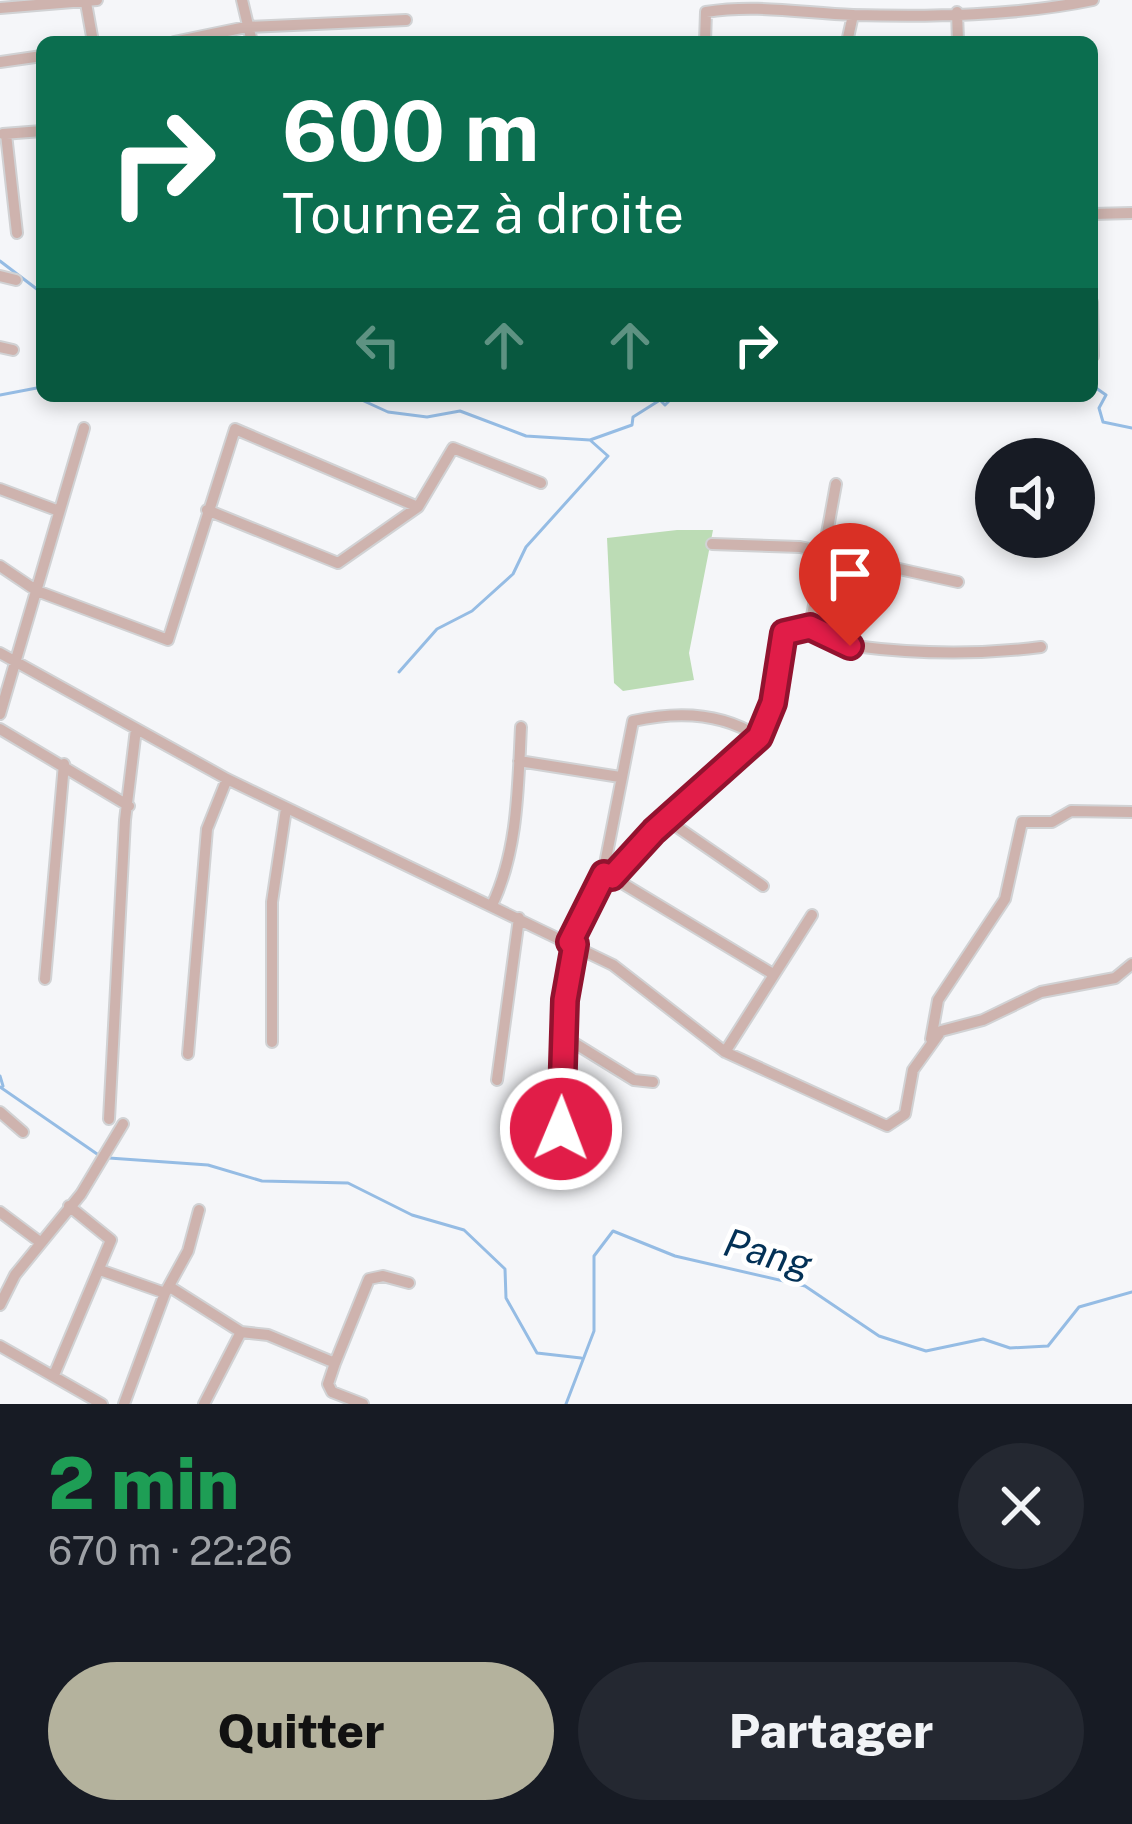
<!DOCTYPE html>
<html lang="fr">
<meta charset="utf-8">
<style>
body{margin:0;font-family:"Public Sans",sans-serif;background:#242831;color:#f1f3f6;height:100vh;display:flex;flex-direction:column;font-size:45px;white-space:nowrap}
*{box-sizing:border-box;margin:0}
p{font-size:39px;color:#9ea1a6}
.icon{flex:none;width:66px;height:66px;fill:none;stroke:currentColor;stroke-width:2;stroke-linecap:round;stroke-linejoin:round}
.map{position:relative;height:1404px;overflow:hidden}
.panel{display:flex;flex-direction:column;background:#171b24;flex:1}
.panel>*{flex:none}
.guide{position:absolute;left:36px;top:36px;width:1062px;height:366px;border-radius:18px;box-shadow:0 6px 18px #0003;background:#0b6e4f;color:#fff;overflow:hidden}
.fabs{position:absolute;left:975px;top:438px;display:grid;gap:24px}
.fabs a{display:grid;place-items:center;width:120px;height:120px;border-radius:50%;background:#171b24;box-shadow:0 6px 18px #0003;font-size:60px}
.pin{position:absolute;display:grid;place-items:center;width:102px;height:102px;color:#fff;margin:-123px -51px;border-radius:50% 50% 50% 0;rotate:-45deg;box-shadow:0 0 12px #0007}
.pin .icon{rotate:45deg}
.me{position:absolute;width:132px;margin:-66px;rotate:1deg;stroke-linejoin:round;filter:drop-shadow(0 0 9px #0008)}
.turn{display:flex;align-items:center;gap:42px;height:252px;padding:0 48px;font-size:54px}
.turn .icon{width:156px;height:156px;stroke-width:2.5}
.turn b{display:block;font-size:84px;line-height:102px}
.lanes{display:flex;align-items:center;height:114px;padding:0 48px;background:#0003;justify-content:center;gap:60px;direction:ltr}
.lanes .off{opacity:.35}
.round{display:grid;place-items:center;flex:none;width:126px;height:126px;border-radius:63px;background:#242831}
.headline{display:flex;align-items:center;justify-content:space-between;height:204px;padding:0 48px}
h1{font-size:72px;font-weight:800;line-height:90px;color:#1e9e55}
.cta{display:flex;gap:24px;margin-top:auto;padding:24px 48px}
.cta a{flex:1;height:138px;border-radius:72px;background:#b4b29d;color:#111;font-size:48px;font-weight:800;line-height:138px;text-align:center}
.cta a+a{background:#242831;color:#f1f3f6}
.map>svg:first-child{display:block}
</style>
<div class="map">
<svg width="1132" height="1404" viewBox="0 0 1132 1404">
<rect width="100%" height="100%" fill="#f5f6f9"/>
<path fill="#bcdcb5" d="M677,530H713L689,653L694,680L623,691L614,683L607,538Z"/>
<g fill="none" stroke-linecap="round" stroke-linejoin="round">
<path stroke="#95bce4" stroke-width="3" d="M0,261L42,293
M1092,373L1096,388L1106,395L1099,408L1103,422L1132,428
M0,395L42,387
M353,396L388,412L427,417L460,411L526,436L590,440L632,425L633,417L660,400L665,405L674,396
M399,672L437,629L472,611L513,574L526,547L608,456L590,440
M0,1076L3,1086
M0,1087L100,1156
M109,1158L208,1165L262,1181L348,1183L412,1215L464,1230L505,1269L506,1298L537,1353L581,1358
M566,1404L594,1331V1256L613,1231L675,1256L805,1286L879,1336L926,1351L983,1339L1010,1348L1048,1346L1079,1307L1132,1292"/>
<g stroke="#d1d2d4" stroke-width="14">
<path id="minor" d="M242,0L252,42
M86,3L93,42
M0,8L97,0
M957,12L958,42
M174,42L246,27L406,20
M705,42L706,12C756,4 803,13 853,15C931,17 1017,16 1093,0
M847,42L853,15
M0,62L42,56
M3,134L42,131
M6,134L17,233
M1092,214L1132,213
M0,276L16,280
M1092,302L1093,356
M0,347L13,350
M0,489L59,511
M207,510L338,563L418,507L453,448L541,483
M712,544L800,547L958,582
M0,566L37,591L168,640L235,429L418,507
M810,627L836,484
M0,653L227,779L613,965L725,1052L887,1126L905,1114L913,1070L941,1031L983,1020L1041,992L1115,978L1132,964
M0,714L84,428
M0,729L129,806
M519,761L620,777
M667,820L763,886
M603,874L612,877L759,737L773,703L780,644L792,629C817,625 830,643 854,646C916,654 979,655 1041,647
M612,877L773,974
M492,905C518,851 518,787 521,727
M570,942L603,874L633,721C677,711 721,712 759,737
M45,979L64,764
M566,1038L634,1080L653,1082
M931,1039L938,1000L1005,899L1022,822H1052L1071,811L1132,812
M272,1042V902L286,809
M725,1052L812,915
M188,1054L207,829L227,779
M497,1080L519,918
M0,1112L23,1132
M109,1119L125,820L136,729
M561,1129L565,1000L575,945
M0,1212L40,1242
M100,1270L165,1293
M170,1287L241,1332L268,1335L335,1363L328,1384L332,1392L363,1404
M0,1305L15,1275L81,1194L123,1124
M0,1346L102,1404
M335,1363L369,1279L383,1276L409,1283
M54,1375L111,1240L69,1206
M124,1404L165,1293L188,1251L199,1210
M204,1404L241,1332"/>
</g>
<use href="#minor" stroke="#ceb3ae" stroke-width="10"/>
</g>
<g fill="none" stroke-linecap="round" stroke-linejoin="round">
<g stroke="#92132f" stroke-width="30">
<path id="route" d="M561,1129L565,1000L575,944L570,942L604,874L612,877L654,831L759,737L773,703L784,633L810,627L850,646"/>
</g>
<use href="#route" stroke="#e11d48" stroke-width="21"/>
</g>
<g text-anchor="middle" stroke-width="10" stroke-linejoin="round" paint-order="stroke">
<g font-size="39" font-style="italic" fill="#033156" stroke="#fff">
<text transform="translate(768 1253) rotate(16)" y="14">Pang</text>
</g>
</g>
</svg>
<div class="fabs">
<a><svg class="icon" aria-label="sound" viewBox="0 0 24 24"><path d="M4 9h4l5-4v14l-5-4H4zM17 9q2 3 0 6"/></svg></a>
</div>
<div class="pin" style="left:850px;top:646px;background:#d93025"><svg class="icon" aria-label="arrive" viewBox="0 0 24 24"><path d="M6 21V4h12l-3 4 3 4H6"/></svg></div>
<svg class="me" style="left:561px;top:1129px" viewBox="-20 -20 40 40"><circle r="17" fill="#e11d48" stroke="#fff" stroke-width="3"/><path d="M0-11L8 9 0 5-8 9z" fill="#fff"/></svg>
<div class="guide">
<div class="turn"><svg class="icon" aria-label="right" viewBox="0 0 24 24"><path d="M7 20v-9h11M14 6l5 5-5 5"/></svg><div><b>600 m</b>Tournez à droite</div></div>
<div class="lanes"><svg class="icon off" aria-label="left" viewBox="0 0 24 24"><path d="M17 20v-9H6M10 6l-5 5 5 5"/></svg><svg class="icon off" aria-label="ahead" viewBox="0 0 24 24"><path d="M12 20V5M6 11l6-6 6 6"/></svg><svg class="icon off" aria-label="ahead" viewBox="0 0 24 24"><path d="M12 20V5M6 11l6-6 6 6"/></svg><svg class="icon" aria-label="right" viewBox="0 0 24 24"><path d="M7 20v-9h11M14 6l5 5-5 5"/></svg></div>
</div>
</div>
<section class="panel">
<div class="headline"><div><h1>2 min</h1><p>670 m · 22:26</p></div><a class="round"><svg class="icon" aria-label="close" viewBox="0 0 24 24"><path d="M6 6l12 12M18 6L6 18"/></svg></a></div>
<div class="cta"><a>Quitter</a><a>Partager</a></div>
</section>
